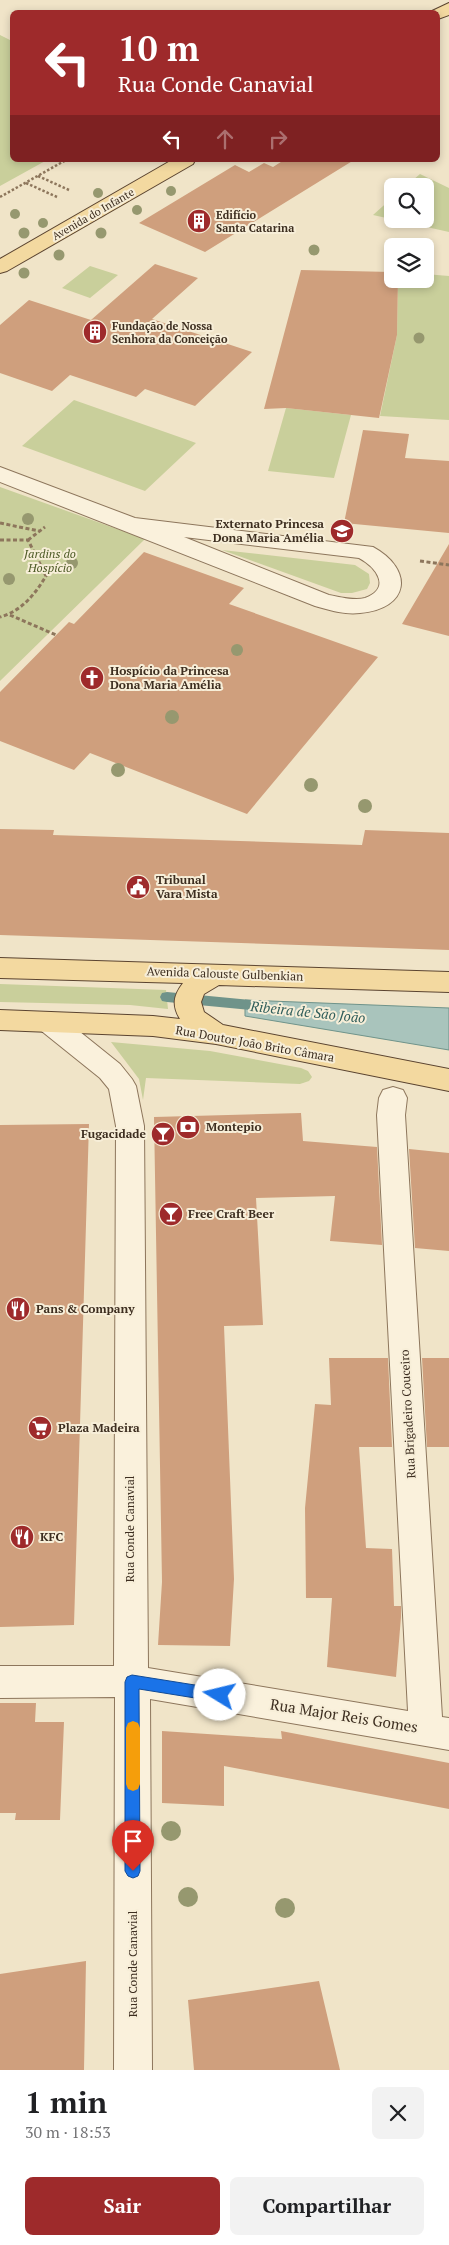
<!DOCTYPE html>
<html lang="pt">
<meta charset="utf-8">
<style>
body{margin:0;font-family:"PT Serif",serif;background:#f2f2f2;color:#202124;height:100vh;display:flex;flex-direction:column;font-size:19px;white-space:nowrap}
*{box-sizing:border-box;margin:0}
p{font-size:16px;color:#757577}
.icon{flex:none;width:28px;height:28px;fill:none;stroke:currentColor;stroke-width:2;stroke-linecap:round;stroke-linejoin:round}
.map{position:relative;height:2070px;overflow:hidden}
.panel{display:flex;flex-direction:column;background:#fff;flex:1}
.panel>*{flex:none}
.guide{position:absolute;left:10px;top:10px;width:430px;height:152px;border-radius:8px;box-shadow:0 2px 8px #0003;background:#9e2a2b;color:#fff;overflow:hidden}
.buttons{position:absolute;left:384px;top:178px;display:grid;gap:10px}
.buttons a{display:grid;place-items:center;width:50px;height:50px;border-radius:8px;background:#fff;box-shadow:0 2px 8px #0003;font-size:25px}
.pin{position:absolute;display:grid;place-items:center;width:42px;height:42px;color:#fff;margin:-51px -21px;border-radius:50% 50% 50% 0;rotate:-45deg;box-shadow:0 0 5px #0007}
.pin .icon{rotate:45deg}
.me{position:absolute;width:55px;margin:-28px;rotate:279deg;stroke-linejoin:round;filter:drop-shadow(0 0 4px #0008)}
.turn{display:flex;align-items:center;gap:18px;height:105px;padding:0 25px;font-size:22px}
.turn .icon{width:65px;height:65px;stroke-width:2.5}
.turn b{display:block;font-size:35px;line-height:42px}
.lanes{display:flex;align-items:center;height:48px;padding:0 25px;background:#0003;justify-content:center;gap:25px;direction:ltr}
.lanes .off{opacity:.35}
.round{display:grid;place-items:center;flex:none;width:52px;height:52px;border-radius:8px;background:#f2f2f2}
.summary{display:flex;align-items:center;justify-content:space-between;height:85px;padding:0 25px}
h1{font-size:30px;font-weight:600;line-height:38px}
.button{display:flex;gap:10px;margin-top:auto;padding:10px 25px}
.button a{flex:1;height:58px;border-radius:8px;background:#9e2a2b;color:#fff;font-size:20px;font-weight:600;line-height:58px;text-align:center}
.button a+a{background:#f2f2f2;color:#202124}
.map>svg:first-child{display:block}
</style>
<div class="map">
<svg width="449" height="2070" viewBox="0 0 449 2070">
<rect width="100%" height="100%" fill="#f0e4c8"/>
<path fill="#c9cf9b" d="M0,35L12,41V160H47L0,186Z
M420,174L449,188V232L373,215L392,198V219H425V186H406Z
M90,266L118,275L90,298L62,288Z
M425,274L449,276V420L380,416L397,335L398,279H425Z
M74,400L185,439L196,443L145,491L22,446Z
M286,408L351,415L334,478L268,471Z
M0,487L145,539L0,681Z
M222,550L355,565L369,574L370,583L367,589L352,593H341Z
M0,984L166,990L168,1009L130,1005L0,1002Z
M111,1042L210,1051L301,1068L308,1071L312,1077L309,1081L300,1084L146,1078L143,1100L139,1079Z"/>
<path fill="#a9c4bc" stroke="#6f938a" d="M245,1000L449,1008V1050L245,1016Z"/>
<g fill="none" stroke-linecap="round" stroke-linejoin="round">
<path fill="#6f938a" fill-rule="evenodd" d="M167,992L262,1001L267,1002L269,1006L267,1010L262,1011L167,1002L162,1001L160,997L162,993Z"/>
</g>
<path fill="#cf9f7d" d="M284,160H354L205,252L139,223L235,165L249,172L264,163L273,167Z
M155,264L198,278L152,319L252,352L195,406L145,389L136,397L70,375L52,391L0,373V325L29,300L91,320Z
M301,270L392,272V279H398L397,335L379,418L286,408L264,409Z
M363,430L409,434L405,458L449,461V533L344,523Z
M449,544V636L402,624Z
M144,552L244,588L229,604L378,657L247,814L90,753L74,770L0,741V692L69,622L74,624Z
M0,829L54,830L53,835L362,845L365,830L449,833V950L0,935Z
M301,1113L303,1141L377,1147L382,1245L330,1241L335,1196L256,1198L263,1325L224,1326L234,1579L230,1646L158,1645L162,1582L154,1117Z
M89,1124L74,1625L0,1627V1125Z
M409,1149L449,1153V1251L415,1248Z
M329,1358H388L392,1447H359L366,1548L392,1549L394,1606H401V1617L396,1677L327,1667L332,1598H306L305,1508L315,1404L331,1405Z
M422,1358H449V1447H427Z
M0,1703H36L35,1722H64L60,1820H15L16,1813H0Z
M162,1731L282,1739L281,1731L449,1763V1809L224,1766V1806L162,1803Z
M86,1961L84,2070H0V1974Z
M319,1981L340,2070H194L188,2000Z"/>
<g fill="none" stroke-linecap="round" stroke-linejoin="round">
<g stroke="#8d765c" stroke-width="2">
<path id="minor" d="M0,467L135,518L373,547C415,570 409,609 360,613C345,615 329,610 315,606L0,482ZM184,537L359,558C376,567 392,588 365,598C354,601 340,597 329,595Z
M49,1012L59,1015L120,1064L132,1079L136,1086L144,1126L148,1668L408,1711L377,1115L379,1098L383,1090L393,1087L403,1090L407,1098L405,1115L442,1717L449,1718V1750L150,1699L152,2070H114L115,1697L0,1698V1666H114L116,1126L109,1089L100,1078L39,1029L35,1022L39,1015Z"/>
</g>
<g stroke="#5b4430" stroke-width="2">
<path id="major" d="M449,3V15L438,19V12H430Z
M172,160H195L193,164L7,271L0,273V259Z
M0,958L449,972V992L219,985L204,994L201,1002L204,1012L223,1025L449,1069V1091L216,1044L153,1036L0,1030V1010L153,1016L180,1019C172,1006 173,996 183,983L0,978Z"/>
</g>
<path stroke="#8d765c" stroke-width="2.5" stroke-dasharray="2.5 2" stroke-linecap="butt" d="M38,176L69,190
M26,183L57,197
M0,197L66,160"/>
<path stroke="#8d765c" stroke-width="3" stroke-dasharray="4 2.5" stroke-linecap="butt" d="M0,523L39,531
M0,540H28L46,576C35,594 22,611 0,617
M28,540L45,527
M420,561L449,565
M10,615L56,635"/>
<use href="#minor" fill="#faf1dc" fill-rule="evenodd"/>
<use href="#major" fill="#f3d9a0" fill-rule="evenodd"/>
</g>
<g fill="#96986f">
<circle cx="171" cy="191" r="5"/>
<circle cx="98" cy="193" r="5"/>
<circle cx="137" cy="210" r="5"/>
<circle cx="15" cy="214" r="5"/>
<circle cx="43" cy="223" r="5"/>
<circle cx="24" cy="233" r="5.5"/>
<circle cx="101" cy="233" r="5.5"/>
<circle cx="314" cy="250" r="5.5"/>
<circle cx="59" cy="255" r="5.5"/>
<circle cx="24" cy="273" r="5.5"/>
<circle cx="419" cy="338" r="5.5"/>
<circle cx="28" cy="519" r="6"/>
<circle cx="72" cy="563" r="6"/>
<circle cx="9" cy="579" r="6"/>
<circle cx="237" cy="650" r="6"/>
<circle cx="172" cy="717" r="7"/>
<circle cx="118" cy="770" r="7"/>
<circle cx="311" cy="785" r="7"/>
<circle cx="365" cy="806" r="7"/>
<circle cx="171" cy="1831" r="10"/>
<circle cx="188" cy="1897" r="10"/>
<circle cx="285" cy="1908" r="10"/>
</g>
<path fill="#1a73e8" stroke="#114b97" d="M132,1675L220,1689L225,1691L227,1695L225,1700L220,1702L139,1689L140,1871L138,1876L133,1878L128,1876L125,1871V1682L127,1677Z"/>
<path fill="#f59e0b" d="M133,1721L138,1723L140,1728V1784L138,1789L133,1791L128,1789L126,1784V1728L128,1723Z"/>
<defs>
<g id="building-disc" transform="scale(1.25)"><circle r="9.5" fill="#9e2a2b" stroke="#f7eed8"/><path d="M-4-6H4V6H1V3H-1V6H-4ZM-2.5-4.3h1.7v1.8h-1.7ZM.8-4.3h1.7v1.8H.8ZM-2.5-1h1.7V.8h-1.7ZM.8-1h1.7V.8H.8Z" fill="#fff"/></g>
<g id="school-disc" transform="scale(1.25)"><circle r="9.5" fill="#9e2a2b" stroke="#f7eed8"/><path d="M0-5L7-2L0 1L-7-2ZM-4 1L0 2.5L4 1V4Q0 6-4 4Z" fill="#fff"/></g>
<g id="church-disc" transform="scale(1.25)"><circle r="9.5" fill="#9e2a2b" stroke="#f7eed8"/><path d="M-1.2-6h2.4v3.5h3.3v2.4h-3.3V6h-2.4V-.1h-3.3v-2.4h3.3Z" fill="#fff"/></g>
<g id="civic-disc" transform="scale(1.25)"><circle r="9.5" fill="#9e2a2b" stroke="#f7eed8"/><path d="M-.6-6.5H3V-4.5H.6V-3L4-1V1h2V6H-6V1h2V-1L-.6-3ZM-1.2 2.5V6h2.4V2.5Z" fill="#fff"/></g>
<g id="bank-disc" transform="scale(1.25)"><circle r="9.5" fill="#9e2a2b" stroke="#f7eed8"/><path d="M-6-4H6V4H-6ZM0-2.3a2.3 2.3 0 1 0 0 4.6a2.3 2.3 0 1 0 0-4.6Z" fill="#fff"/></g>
<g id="bar-disc" transform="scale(1.25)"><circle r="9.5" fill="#9e2a2b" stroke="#f7eed8"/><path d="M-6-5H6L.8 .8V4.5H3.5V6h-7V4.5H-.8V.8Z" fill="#fff"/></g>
<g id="restaurant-disc" transform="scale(1.25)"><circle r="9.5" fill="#9e2a2b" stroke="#f7eed8"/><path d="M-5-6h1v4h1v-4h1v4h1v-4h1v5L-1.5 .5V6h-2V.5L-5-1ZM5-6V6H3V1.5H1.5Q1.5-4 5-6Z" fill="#fff"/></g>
<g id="supermarket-disc" transform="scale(1.25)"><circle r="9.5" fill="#9e2a2b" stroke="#f7eed8"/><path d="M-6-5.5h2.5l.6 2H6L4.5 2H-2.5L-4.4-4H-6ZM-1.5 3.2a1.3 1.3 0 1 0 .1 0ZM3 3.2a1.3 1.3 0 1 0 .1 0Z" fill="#fff"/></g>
</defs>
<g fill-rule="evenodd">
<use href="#building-disc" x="199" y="221"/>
<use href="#building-disc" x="95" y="332"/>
<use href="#school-disc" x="342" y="531"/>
<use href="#church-disc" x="92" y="678"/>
<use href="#civic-disc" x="138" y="887"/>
<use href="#bank-disc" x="188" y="1127"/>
<use href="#bar-disc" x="163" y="1134"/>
<use href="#bar-disc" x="171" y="1214"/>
<use href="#restaurant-disc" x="18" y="1309"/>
<use href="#supermarket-disc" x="40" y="1428"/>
<use href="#restaurant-disc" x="22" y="1537"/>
</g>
<g text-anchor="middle" stroke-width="4" stroke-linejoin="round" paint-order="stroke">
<g font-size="11" fill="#3d2e20" stroke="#f7eed8">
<text transform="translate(93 214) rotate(-30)" y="4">Avenida do Infante</text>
</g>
<g font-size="11" font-weight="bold" fill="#3d2e20" stroke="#f7eed8" text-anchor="start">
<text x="216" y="219">Edifício<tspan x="216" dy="13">Santa Catarina</tspan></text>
<text x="112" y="330">Fundação de Nossa<tspan x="112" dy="13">Senhora da Conceição</tspan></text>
</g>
<g font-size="12" font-weight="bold" fill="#3d2e20" stroke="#f7eed8" text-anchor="start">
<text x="324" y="528" text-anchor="end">Externato Princesa<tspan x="324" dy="14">Dona Maria Amélia</tspan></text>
<text x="110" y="675">Hospício da Princesa<tspan x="110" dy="14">Dona Maria Amélia</tspan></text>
<text x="156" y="884">Tribunal<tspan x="156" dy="14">Vara Mista</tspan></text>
<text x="206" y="1131">Montepio</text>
<text x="146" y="1138" text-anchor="end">Fugacidade</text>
<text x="188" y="1218">Free Craft Beer</text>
<text x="36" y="1313">Pans &amp; Company</text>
<text x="58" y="1432">Plaza Madeira</text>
<text x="40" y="1541">KFC</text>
</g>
<g font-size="12" font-style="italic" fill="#4d5a26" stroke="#f7eed8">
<text x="50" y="558">Jardins do<tspan x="50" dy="14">Hospício</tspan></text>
</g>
<g font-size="12" fill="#3d2e20" stroke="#f7eed8">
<text transform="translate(225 974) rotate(2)" y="4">Avenida Calouste Gulbenkian</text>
<text transform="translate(255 1044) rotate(10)" y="4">Rua Doutor João Brito Câmara</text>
<text transform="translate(408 1414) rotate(-93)" y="4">Rua Brigadeiro Couceiro</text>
<text transform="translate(130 1529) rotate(-90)" y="4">Rua Conde Canavial</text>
<text transform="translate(133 1964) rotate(-90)" y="4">Rua Conde Canavial</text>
</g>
<g font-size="14" font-style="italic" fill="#2f5d5a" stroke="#f7eed8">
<text transform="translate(308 1012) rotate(6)" y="5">Ribeira de São João</text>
</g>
<g font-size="15" fill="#3d2e20" stroke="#f7eed8">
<text transform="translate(344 1716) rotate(9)" y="5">Rua Major Reis Gomes</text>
</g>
</g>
</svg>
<div class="buttons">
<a><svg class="icon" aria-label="search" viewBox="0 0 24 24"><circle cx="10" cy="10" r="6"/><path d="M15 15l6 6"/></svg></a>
<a><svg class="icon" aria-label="layers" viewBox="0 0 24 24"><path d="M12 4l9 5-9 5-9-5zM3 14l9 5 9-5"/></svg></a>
</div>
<div class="pin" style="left:133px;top:1871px;background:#d93025"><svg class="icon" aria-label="arrive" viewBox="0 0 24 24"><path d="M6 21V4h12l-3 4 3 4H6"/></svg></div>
<svg class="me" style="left:220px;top:1695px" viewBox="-20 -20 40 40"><circle r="19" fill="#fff"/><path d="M0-13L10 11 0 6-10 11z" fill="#1a73e8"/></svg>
<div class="guide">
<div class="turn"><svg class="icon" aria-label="left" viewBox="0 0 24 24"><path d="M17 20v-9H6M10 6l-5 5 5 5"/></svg><div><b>10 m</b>Rua Conde Canavial</div></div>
<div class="lanes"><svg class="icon" aria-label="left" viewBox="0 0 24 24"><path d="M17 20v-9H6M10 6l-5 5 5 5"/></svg><svg class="icon off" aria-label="ahead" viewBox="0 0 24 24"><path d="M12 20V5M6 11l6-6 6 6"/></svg><svg class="icon off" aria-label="right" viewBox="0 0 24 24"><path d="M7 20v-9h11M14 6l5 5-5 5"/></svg></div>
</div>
</div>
<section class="panel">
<div class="summary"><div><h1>1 min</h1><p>30 m · 18:53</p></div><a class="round"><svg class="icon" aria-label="close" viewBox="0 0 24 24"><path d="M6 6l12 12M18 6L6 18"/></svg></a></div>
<div class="button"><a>Sair</a><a>Compartilhar</a></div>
</section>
